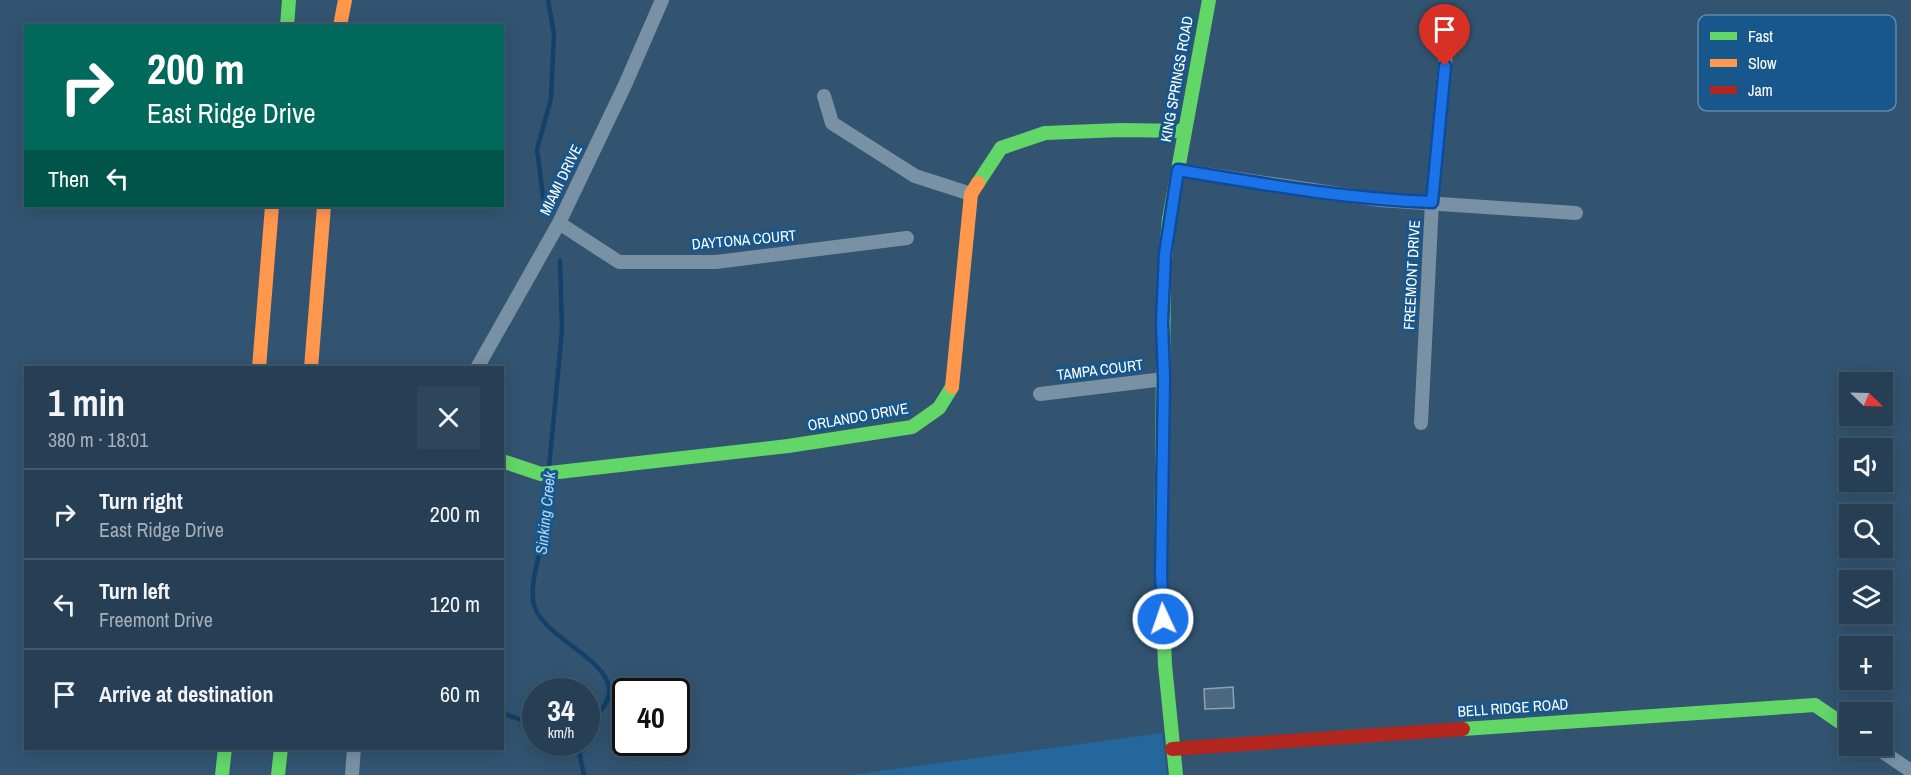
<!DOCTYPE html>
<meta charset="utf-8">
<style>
body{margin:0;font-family:"Archivo Narrow",sans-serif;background:#2e465b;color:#f1f3f6;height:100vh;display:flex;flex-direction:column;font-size:22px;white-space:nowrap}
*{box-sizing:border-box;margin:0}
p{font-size:20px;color:#a4afb9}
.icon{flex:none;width:33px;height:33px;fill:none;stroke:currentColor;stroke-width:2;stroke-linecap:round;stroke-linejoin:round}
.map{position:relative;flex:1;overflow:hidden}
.sheet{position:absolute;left:24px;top:366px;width:480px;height:384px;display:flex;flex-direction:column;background:#263f55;border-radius:0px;box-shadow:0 3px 15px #0003,0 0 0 2px #42586c}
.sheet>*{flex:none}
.guide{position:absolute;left:24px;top:24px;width:480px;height:183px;border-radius:0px;box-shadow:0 3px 15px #0003,0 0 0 2px #42586c;background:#00695c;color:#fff;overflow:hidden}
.needle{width:39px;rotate:113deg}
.fabs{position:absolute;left:1839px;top:372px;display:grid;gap:12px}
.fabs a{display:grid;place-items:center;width:54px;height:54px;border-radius:0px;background:#263f55;box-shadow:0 3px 15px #0003,0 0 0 2px #42586c;font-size:30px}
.speed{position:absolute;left:522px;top:678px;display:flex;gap:12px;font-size:30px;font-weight:700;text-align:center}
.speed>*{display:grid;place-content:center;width:78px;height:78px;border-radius:50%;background:#263f55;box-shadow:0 3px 15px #0003,0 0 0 2px #42586c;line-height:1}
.speed small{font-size:15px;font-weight:400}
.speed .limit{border:3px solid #111;border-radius:9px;background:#fff;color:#111}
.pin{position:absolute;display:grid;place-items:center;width:51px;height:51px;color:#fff;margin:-62px -26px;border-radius:50% 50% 50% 0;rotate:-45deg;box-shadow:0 0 6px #0007}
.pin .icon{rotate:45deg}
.me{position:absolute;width:66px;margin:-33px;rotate:357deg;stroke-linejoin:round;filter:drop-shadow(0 0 4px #0008)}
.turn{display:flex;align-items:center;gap:21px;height:126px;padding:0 24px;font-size:27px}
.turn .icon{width:78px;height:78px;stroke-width:2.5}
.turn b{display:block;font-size:42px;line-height:51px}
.then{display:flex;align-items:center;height:57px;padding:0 24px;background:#0003;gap:12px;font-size:22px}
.round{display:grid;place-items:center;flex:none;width:63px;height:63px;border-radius:0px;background:#2e465b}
.summary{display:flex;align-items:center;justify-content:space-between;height:102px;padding:0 24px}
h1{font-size:36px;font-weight:700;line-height:45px}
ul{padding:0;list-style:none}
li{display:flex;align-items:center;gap:18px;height:90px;padding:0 24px;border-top:2px solid #42586c}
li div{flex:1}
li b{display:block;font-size:22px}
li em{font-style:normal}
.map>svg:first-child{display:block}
</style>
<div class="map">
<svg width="1911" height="775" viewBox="0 0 1911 775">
<rect width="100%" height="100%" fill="#325471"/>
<path fill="#23679d" d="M1162,733L1167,775H850Z"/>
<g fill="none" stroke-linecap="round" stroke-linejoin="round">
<path stroke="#13416a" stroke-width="4.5" d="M545,213L537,149L551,99L554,34L548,0
M549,468L562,330L560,261
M548,476C547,493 547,510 545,527C542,548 527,588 535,608C550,648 655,673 586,724
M502,713L536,725
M577,742L584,775"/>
</g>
<path fill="#4c6880" stroke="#8da2b4" stroke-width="1.5" d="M1233,687L1234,708L1205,709L1204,689Z"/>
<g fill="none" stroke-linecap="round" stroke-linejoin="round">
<path stroke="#7991a5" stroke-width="14" d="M824,96L832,123L915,176L971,194
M1178,170L1380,200L1576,213
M559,223L619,262H716L907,238
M477,368L559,223L625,85L662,0
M1040,394L1164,379
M1421,423L1432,202L1449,21
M1874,746L1911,771
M352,775L354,748"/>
<path stroke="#63d668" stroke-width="14" d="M287,26L289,0
M978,183L1001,148L1045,133L1121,130L1185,131
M502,461L541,474L788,446L912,427L939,408L952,387
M1463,729L1815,705L1850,729
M222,775L225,748
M278,775L281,748
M1176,775L1165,665L1161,573L1164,271L1169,219L1209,0"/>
<path stroke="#ff974d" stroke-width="14" d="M340,26L345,0
M259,368L272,206
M311,368L324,206
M952,387L971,194L978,183"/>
<path stroke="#b3261e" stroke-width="14" d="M1172,749L1463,729"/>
</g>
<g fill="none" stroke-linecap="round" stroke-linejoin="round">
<g stroke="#114b97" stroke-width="15">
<path id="route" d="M1163,619L1161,573L1164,379L1162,322L1165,254L1178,170C1262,184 1346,199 1432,202L1445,66"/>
</g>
<use href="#route" stroke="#1a73e8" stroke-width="10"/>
</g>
<g text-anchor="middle" stroke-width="6" stroke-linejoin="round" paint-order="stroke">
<g font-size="15" fill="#fff" stroke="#18578b">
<text transform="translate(1177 79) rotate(-80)" y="5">KING SPRINGS ROAD</text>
<text transform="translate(561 180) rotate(-64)" y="5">MIAMI DRIVE</text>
<text transform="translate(744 240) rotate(-5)" y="5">DAYTONA COURT</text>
<text transform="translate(1412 275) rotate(-87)" y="5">FREEMONT DRIVE</text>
<text transform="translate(1100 370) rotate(-7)" y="5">TAMPA COURT</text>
<text transform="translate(858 417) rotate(-10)" y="5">ORLANDO DRIVE</text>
<text transform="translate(1513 708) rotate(-4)" y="5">BELL RIDGE ROAD</text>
</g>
<g font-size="16" font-style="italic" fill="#aed6f5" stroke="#18578b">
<text transform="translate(545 513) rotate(-84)" y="6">Sinking Creek</text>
</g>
</g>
<rect x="1698" y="15" width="198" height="96" rx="9" fill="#18578b" stroke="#5d89ae" stroke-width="1.5"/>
<rect x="1710" y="32" width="27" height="8" fill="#63d668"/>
<rect x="1710" y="59" width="27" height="8" fill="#ff974d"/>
<rect x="1710" y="86" width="27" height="8" fill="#b3261e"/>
<g font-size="16" fill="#fff">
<text x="1748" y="42">Fast</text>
<text x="1748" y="69">Slow</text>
<text x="1748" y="96">Jam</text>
</g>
</svg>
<div class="fabs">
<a><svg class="needle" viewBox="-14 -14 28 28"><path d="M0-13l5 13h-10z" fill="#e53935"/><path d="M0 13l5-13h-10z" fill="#a4afb9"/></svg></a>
<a><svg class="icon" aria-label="sound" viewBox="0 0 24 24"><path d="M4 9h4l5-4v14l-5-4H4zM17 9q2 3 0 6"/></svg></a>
<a><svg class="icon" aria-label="search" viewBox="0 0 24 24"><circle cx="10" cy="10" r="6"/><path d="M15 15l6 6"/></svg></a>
<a><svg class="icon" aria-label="layers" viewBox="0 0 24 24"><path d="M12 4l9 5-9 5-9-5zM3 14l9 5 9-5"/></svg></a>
<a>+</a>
<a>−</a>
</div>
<div class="speed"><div>34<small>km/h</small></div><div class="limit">40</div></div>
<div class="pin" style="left:1445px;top:66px;background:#d93025"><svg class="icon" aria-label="arrive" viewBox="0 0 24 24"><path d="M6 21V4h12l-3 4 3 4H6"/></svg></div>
<svg class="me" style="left:1163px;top:619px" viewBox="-20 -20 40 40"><circle r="17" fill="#1a73e8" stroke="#fff" stroke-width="3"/><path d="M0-11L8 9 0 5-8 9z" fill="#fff"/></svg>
<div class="guide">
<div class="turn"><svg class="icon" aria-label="right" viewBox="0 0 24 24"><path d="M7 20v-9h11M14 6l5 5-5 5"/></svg><div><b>200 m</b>East Ridge Drive</div></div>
<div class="then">Then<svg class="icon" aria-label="left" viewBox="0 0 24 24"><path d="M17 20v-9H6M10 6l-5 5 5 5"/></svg></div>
</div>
<section class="sheet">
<div class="summary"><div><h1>1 min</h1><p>380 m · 18:01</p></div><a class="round"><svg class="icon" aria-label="close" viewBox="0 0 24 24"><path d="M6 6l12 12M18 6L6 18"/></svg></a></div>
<ul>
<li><svg class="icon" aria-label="right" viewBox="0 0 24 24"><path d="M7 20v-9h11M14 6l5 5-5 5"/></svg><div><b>Turn right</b><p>East Ridge Drive</p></div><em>200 m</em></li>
<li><svg class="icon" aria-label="left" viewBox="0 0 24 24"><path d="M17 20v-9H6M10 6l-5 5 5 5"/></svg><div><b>Turn left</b><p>Freemont Drive</p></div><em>120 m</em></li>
<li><svg class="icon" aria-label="arrive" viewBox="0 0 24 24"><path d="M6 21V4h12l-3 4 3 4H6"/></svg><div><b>Arrive at destination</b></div><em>60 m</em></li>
</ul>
</section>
</div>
